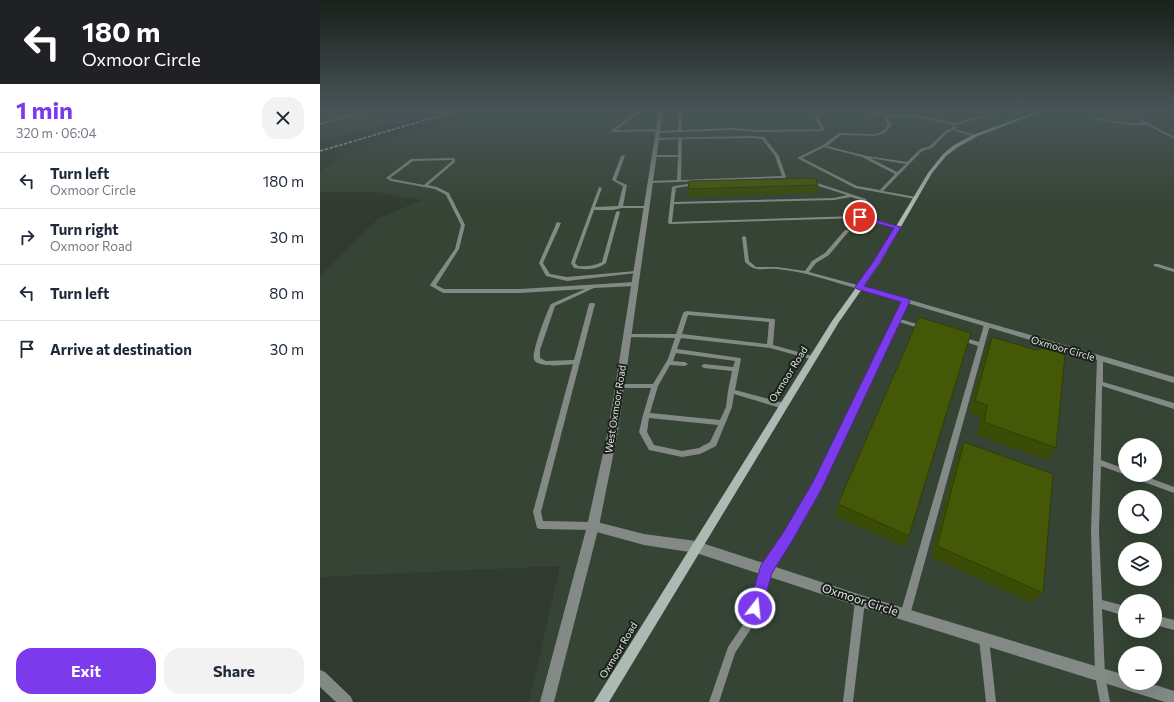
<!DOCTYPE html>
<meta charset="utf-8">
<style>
body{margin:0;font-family:Commissioner,sans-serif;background:#f2f2f3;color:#1f2937;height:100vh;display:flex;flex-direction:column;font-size:15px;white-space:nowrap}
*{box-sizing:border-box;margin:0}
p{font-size:13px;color:#747a83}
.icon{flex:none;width:22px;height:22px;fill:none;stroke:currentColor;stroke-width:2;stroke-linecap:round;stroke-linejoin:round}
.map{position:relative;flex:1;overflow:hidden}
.drawer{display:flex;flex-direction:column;background:#fff;width:320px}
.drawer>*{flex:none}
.banner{background:#202124;color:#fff;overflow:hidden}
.tools{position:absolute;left:798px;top:438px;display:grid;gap:8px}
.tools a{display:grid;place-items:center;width:44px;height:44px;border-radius:50%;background:#fff;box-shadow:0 4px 16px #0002;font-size:20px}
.pin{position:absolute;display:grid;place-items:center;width:34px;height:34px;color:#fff;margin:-17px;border:2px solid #fff;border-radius:50%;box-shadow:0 1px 4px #0007}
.me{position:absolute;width:44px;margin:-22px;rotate:16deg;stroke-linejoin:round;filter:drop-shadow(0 0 3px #0008)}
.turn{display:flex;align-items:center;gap:14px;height:84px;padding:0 16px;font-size:18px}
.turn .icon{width:52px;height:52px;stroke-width:2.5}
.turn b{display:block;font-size:28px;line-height:34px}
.round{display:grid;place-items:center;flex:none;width:42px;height:42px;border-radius:16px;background:#f2f2f3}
.headline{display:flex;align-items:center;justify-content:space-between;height:68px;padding:0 16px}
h1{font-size:24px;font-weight:700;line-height:30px;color:#7c3aed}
.cta{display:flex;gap:8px;margin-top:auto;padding:8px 16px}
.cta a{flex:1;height:46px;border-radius:16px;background:#7c3aed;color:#fff;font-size:16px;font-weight:700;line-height:46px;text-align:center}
.cta a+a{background:#f2f2f3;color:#1f2937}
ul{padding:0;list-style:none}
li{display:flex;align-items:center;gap:12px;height:56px;padding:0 16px;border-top:1px solid #e0e1e3}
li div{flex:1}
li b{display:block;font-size:15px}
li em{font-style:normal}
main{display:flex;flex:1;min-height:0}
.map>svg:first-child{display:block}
</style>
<main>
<section class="drawer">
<div class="banner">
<div class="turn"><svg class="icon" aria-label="left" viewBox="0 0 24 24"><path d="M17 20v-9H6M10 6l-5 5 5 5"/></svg><div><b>180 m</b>Oxmoor Circle</div></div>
</div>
<div class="headline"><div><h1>1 min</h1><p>320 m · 06:04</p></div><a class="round"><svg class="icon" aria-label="close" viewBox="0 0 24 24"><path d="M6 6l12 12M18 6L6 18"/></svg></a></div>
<ul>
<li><svg class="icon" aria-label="left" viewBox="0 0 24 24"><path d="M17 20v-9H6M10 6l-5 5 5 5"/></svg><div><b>Turn left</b><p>Oxmoor Circle</p></div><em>180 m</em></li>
<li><svg class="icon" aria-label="right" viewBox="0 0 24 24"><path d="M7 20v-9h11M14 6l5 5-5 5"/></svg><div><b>Turn right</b><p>Oxmoor Road</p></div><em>30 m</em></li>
<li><svg class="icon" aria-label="left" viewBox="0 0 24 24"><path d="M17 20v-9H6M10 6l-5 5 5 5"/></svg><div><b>Turn left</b></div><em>80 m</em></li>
<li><svg class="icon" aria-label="arrive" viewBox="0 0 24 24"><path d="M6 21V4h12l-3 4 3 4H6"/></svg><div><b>Arrive at destination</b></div><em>30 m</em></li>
</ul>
<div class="cta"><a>Exit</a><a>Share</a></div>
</section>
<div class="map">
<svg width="854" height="702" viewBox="0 0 854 702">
<rect width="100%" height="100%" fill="#303a2f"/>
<path fill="#354434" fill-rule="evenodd" d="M0,111H115L0,141Z
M161,111H820L854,128V702H209L240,566L0,577V275L59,218L102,200L55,192H0V172L32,151ZM805,445H835V475H805ZM805,497H835V527H805ZM805,549H835V579H805ZM805,601H835V631H805ZM805,653H835V683H805Z"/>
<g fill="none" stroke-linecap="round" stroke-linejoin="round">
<path fill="#838a86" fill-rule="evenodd" d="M46,111H50L0,125V123Z
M322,111H326L317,115L296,130L338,129H339V131L293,132L291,131L315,113Z
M359,111H361L362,130L411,128L439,130L501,129L492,111H494L505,130L503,131L439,132L411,130L337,133V131H338L358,130Z
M543,111H547L558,114L594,115L635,123L679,112V111H682L683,112L635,125L594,117L566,116L572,125L565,133L555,136L521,135L507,146L547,156L587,162L600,149L610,146L625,131L632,128L633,125L636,126L635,129L656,135L657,136L655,137L633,130L627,133L612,148L602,151L563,191L596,197V199H595L535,188L477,158L503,145L519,133L555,134L563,131L568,125L563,116H557ZM504,147L542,157L575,174L560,190L537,186L482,158ZM550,158L586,164L577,172Z
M706,111H709L714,114L712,115Z
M763,111C769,111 773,117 780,119C794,122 809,123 824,123L803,111H806L854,137V139L827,125H809L777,120Z
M784,111H787L804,118L802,119Z
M432,136L444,137L459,156L466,177L465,178L330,183L328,182L330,181L357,180L358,157H334L332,156L334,155H358V139L337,140H336V138ZM432,138L442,139L455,156L462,176L361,180L362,139Z
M303,155L305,156L296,180L307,185L303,206H326L328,207L326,208H302L293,210H274L255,263L258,266C266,267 274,266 282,262L296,212L298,211L300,212L286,263C277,270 265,270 254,268L251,263L279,187L282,188L275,207L298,206L303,186L292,180L301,156Z
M133,158L135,159V162L108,185L117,187L129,193L145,225L139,249L116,285L124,289H200L315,282L318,284L315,286L274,288L235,306L220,350V358L226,361L254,360L269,304L270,303H274L275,304L221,512L223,521L273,522L276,523L277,526L276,529L273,530L220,529L217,528L213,512L253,364C245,365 219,368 214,360C211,353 227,311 231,304L265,289L200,293H123L111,286L110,285L135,249L141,225L126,195L115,189L71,181L66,178L91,159ZM132,160V161L104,185L72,179L70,178L93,161Z
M489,181H491L546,199L550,205L542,216L580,227L578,228L539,218L350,224L348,223L352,187L354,186L375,183L377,184L375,185L356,188L354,202L514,198L527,195L489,183ZM531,197L543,201L546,205L538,216L352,222L354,204L514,200Z
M237,222L241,223L223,263L230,274L247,277L316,271L318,272L316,273L247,281L226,276L219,263Z
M525,230H527L529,231L509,255L496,263L489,272L541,286L542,287L541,288L539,289C512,282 484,271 457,269C442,268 436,273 425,262L422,237L424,236L426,237L429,261L436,267H457L485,271L492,261L505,253Z
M834,264H838L854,269V272L834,266Z
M586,299L589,301L580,319L604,326L605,327L602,329L579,322L500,488L471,540L450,572L436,621L415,653L399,702H389L408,647L427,619L443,567L465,534L494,484L583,301Z
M366,311L454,319L455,320L453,345L496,357L497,358L494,360L450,348L361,338L357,349L420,358L421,359L415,390L464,403L466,404L467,406L466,408L464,409L414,394L412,407L396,446L380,454L362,457L329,450L319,432L323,415L331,388H297L296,386L297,384H333L348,359L355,338L307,337L305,336L304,335L305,334H356L363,313ZM368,315L449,322L447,344L362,334ZM356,353L415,361L413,367L384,364L381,366L384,368L412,371L408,391L406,407L400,420L330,413L338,386L350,365L365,366L368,364L365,362L353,361ZM329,418L398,425L390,442L379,448L362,451L334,445L327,432Z
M667,323L670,325L590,615L588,618L585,620L582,618L580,615L658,346L640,340L639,339L642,337L659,342L664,325Z
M780,357L783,359V382L854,403V409L782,386L781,460L805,469L806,475L781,466L779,531L782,600L805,606V616L782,609L785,675L790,702H780L775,675L771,531L777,359Z
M809,475H822L854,487V493L810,477Z
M540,596L543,598L545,601L533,702H523L535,601L537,598Z
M835,615L854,620V630L835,625Z
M664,634L667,636L669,639L676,702H666L659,639L661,636Z"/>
<path fill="#838a86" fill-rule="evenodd" d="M539,285L854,377V383L537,288L536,287L537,286Z
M273,521L324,534L376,541L544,596L805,675V683H829L854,691V702H845L544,608L376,553L324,545L273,531L269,530L267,526L269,522Z
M0,670L5,672L31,697L33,702H16L0,687Z"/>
<path fill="#838a86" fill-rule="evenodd" d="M339,111H343L298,431L279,526L234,702H220L267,526L288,431Z"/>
<path fill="#adb9b3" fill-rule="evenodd" d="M719,111H724L658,136L638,147L626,156L612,173L560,263L519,322L289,702H274L512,321L554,263L608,173L623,154L634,145L655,134Z"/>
<path stroke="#bdc5bd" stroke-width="1.5" stroke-dasharray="3.5 1.5" stroke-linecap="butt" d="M0,151L136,111"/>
</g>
<path fill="#3a4c06" d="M498,185L497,193L369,197L368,189Z
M672,337L736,448L727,460L657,435L661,418L649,413L666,349Z
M644,442L723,593L712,603L611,557L638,454Z
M518,504L589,536L584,547L515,516Z"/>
<path fill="#445807" stroke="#303e05" d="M495,178L498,185L368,189L369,181Z
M599,317L651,333L589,536L518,504Z
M672,337L716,350L723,348L745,354L736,448L664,422L667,405L655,401Z
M644,442L733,474L723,593L617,546Z"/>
<linearGradient id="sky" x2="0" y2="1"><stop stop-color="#1a201a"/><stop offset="0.53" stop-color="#485558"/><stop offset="1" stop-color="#485558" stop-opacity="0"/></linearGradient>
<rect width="854" height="209" fill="url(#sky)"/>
<path fill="#7c3aed" stroke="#51269a" d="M537,215L581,227L560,262L544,286L589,299L590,301L501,490L472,541L452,573L442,608L440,614L435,616L430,614L428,608L441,565L463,533L493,482L581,302L537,289L535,287L553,262L574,228L537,218Z"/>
<g text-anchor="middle" stroke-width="4" stroke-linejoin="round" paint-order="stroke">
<g font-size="10" fill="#dfe6df" stroke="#1b201b">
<text transform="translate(743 348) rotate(16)" y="4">Oxmoor Circle</text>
<text transform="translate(468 374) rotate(-58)" y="4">Oxmoor Road</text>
<text transform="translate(295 409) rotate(-81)" y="4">West Oxmoor Road</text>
<text transform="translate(298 650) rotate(-59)" y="4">Oxmoor Road</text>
</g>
<g font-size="12" fill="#dfe6df" stroke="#1b201b">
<text transform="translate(540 600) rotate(18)" y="4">Oxmoor Circle</text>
</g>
</g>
</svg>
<div class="tools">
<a><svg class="icon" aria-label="sound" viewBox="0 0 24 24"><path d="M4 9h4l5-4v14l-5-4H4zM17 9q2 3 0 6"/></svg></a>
<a><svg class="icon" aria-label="search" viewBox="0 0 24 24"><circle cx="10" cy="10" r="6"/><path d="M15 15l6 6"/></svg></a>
<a><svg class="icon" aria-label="layers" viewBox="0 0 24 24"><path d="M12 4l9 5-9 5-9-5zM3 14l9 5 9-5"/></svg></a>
<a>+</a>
<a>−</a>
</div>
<div class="pin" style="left:540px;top:217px;background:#d93025"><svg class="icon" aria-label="arrive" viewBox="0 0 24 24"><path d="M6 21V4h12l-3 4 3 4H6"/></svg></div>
<svg class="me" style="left:435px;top:608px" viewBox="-20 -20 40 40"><circle r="17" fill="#7c3aed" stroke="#fff" stroke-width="3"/><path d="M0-11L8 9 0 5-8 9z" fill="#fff"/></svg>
</div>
</main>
